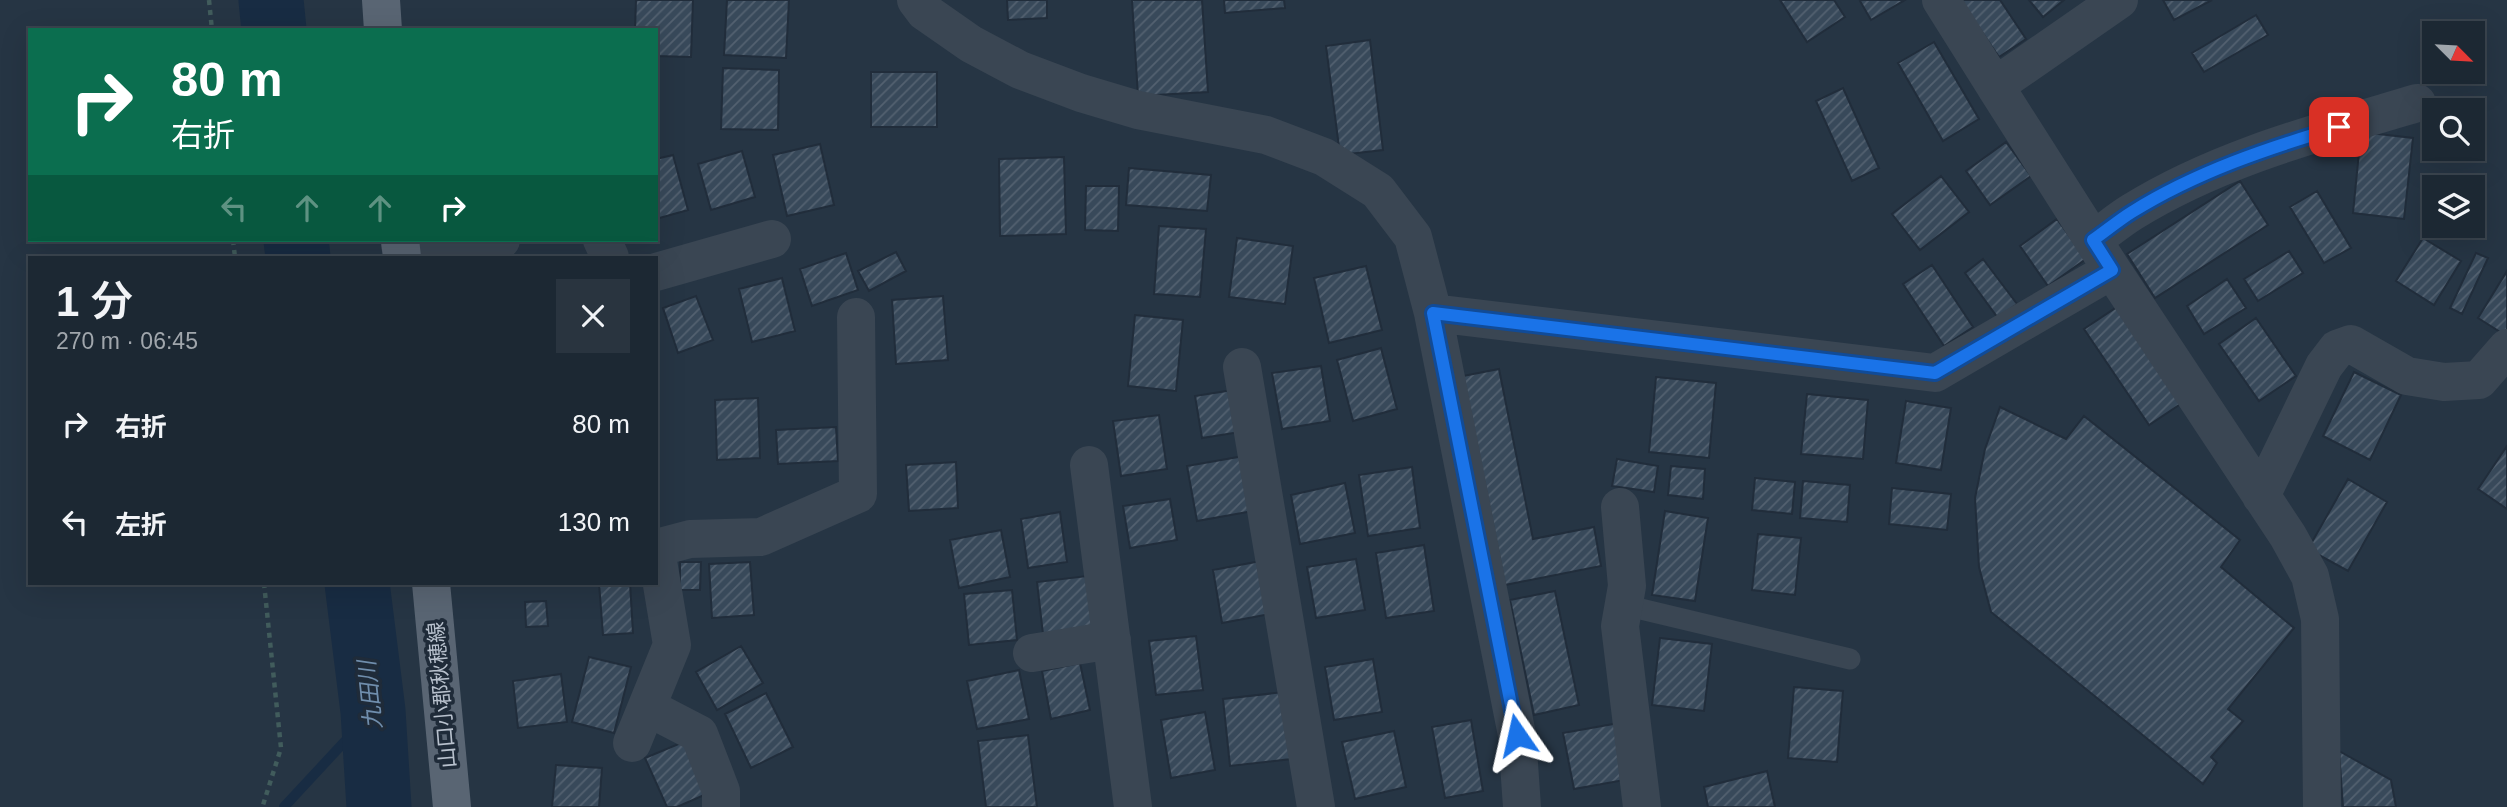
<!DOCTYPE html>
<html lang="ja">
<meta charset="utf-8">
<style>
body{margin:0;font-family:Helvetica,"Noto Sans JP",sans-serif;background:#29343f;color:#f1f3f6;height:100vh;display:flex;flex-direction:column;font-size:26px;white-space:nowrap}
*{box-sizing:border-box;margin:0}
p{font-size:23px;color:#a0a6ac}
.icon{flex:none;width:38px;height:38px;fill:none;stroke:currentColor;stroke-width:2;stroke-linecap:round;stroke-linejoin:round}
.map{position:relative;flex:1;overflow:hidden}
.panel{position:absolute;left:28px;top:256px;width:630px;height:329px;display:flex;flex-direction:column;background:#1c2833;border-radius:0px;box-shadow:0 7px 28px #0002,0 0 0 2px #3a444e}
.panel>*{flex:none}
.hud{position:absolute;left:28px;top:28px;width:630px;height:214px;border-radius:0px;box-shadow:0 7px 28px #0002,0 0 0 2px #3a444e;background:#0b6e4f;color:#fff;overflow:hidden}
.needle{width:46px;rotate:114deg}
.tools{position:absolute;left:2422px;top:21px;display:grid;gap:14px}
.tools a{display:grid;place-items:center;width:63px;height:63px;border-radius:0px;background:#1c2833;box-shadow:0 7px 28px #0002,0 0 0 2px #3a444e;font-size:35px}
.pin{position:absolute;display:grid;place-items:center;width:60px;height:60px;color:#fff;margin:-30px;border-radius:14px;box-shadow:0 4px 10px #0006}
.me{position:absolute;width:77px;margin:-38px;rotate:349deg;stroke-linejoin:round;filter:drop-shadow(0 0 5px #0008)}
.turn{display:flex;align-items:center;gap:24px;height:147px;padding:0 28px;font-size:32px}
.turn .icon{width:91px;height:91px;stroke-width:2.5}
.turn b{display:block;font-size:49px;line-height:60px}
.lanes{display:flex;align-items:center;height:66px;padding:0 28px;background:#0003;justify-content:center;gap:35px;direction:ltr}
.lanes .off{opacity:.35}
.round{display:grid;place-items:center;flex:none;width:74px;height:74px;border-radius:0px;background:#29343f}
.head{display:flex;align-items:center;justify-content:space-between;height:119px;padding:0 28px}
h1{font-size:42px;font-weight:600;line-height:52px}
ul{padding:0;list-style:none}
li{display:flex;align-items:center;gap:21px;height:98px;padding:0 28px}
li div{flex:1}
li b{display:block;font-size:26px}
li em{font-style:normal}
.map>svg:first-child{display:block}
</style>
<div class="map">
<svg width="2507" height="807" viewBox="0 0 2507 807">
<defs>
<pattern id="building-hatch" width="6" height="6" patternUnits="userSpaceOnUse" patternTransform="scale(1.75)"><rect width="6" height="6" fill="#38495a"/><path d="M-1 1l2-2M0 6l6-6M5 7l2-2" fill="none" stroke="#536170"/></pattern>
</defs>
<rect width="100%" height="100%" fill="#263544"/>
<g fill="none" stroke-linecap="round" stroke-linejoin="round">
<path stroke="#182c43" stroke-width="10" d="M284,807L373,711"/>
<path stroke="#182c43" stroke-width="65" d="M271,0L274,30
M296,240L298,257
M357,583L373,711L379,807"/>
</g>
<path fill="url(#building-hatch)" stroke="#212d3b" stroke-width="2" d="M636,0H693L691,57L656,56V30H635Z
M727,0H789L786,58L724,55Z
M1007,0H1047V18L1008,20Z
M1132,0H1202L1208,92L1138,96Z
M1224,0H1284L1285,8L1225,13Z
M1780,0H1834L1845,17L1807,42Z
M1862,0H1905L1871,20L1860,1Z
M1960,0H2000L2026,39L1999,57Z
M2029,0H2064L2043,17Z
M2163,0H2212L2174,20Z
M2256,15L2268,35L2204,72L2192,53Z
M1370,40L1383,150L1340,155L1326,46Z
M1934,42L1979,119L1943,141L1898,63Z
M723,68L779,70L778,130L721,129Z
M871,72H937V127H871Z
M1843,88L1879,168L1852,181L1816,101Z
M2361,132L2413,138L2404,219L2353,213Z
M2006,142L2031,176L1990,205L1966,171Z
M820,144L834,205L787,216L773,155Z
M742,151L755,197L711,210L698,164Z
M673,155L688,210L656,219V159Z
M1064,157L1066,234L1000,236L999,159Z
M1129,168L1211,175L1207,211L1126,205Z
M1941,176L1969,212L1920,250L1892,214Z
M2240,181L2268,225L2155,298L2127,254Z
M1086,186H1119L1118,231L1085,230Z
M2317,191L2351,248L2324,263L2290,207Z
M2057,219L2086,259L2048,286L2020,246Z
M1159,226L1206,229L1200,297L1154,294Z
M1237,238L1293,246L1285,304L1229,297Z
M2423,238L2461,261L2434,305L2396,281Z
M2289,251L2303,273L2258,301L2244,279Z
M896,252L906,271L869,291L858,271Z
M846,253L858,290L812,306L800,269Z
M2476,253L2488,258L2462,314L2450,308Z
M1983,259L2017,304L1998,318L1965,273Z
M1932,265L1973,327L1944,346L1903,284Z
M1366,266L1382,330L1329,343L1314,278Z
M2507,271V332L2505,335L2478,318Z
M782,278L795,331L752,342L739,289Z
M2227,279L2246,308L2204,334L2187,306Z
M696,296L713,340L678,353L663,308Z
M943,296L948,360L896,364L892,300Z
M2120,305L2185,401L2149,425L2084,329Z
M1135,315L1183,320L1176,391L1128,386Z
M2256,318L2296,376L2259,401L2219,344Z
M1381,348L1397,409L1353,421L1337,360Z
M1321,366L1330,421L1282,429L1272,373Z
M1499,369L1533,539L1594,527L1601,566L1505,585L1463,376Z
M2354,372L2401,395L2370,460L2323,436Z
M1656,377L1716,383L1709,458L1649,452Z
M1233,390L1240,432L1202,438L1195,396Z
M1807,394L1868,400L1863,459L1801,454Z
M758,398L760,458L717,460L715,400Z
M1906,401L1951,408L1941,470L1896,463Z
M2000,407L2066,439L2084,416L2240,540L2221,567L2294,628L2228,709L2243,721L2211,757L2217,763L2203,784L1991,612L1979,567L1975,498L1985,449Z
M1159,415L1167,469L1121,476L1113,421Z
M836,427L838,461L778,464L776,430Z
M2507,446V509L2478,489Z
M1244,456L1253,511L1197,521L1187,466Z
M1617,459L1658,466L1654,492L1612,486Z
M956,462L958,508L909,511L906,465Z
M1671,466L1705,469L1703,499L1668,495Z
M1412,467L1420,528L1368,536L1359,475Z
M1755,478L1795,482L1792,514L1752,510Z
M2348,479L2387,502L2348,571L2308,549Z
M1803,481L1850,485L1847,522L1800,518Z
M1345,483L1355,533L1300,544L1291,495Z
M1892,488L1951,494L1947,530L1889,524Z
M1170,499L1177,540L1130,548L1123,506Z
M1665,511L1708,518L1695,601L1652,595Z
M1060,512L1067,562L1028,568L1021,519Z
M1001,530L1010,577L959,588L950,540Z
M1758,534L1801,538L1795,595L1752,590Z
M1424,545L1434,611L1386,618L1376,553Z
M1356,559L1365,610L1316,618L1307,567Z
M1261,561L1270,614L1222,623L1213,570Z
M680,562H701L700,590H680Z
M750,562L754,615L712,618L709,564Z
M1087,576L1093,629L1043,634L1037,582Z
M599,583H630L633,633L603,635Z
M1012,590L1017,640L969,645L964,594Z
M1555,591L1579,705L1534,715L1510,600Z
M546,601L548,626L526,627L525,602Z
M1196,636L1203,690L1156,695L1149,641Z
M1660,638L1712,644L1704,711L1652,705Z
M741,646L763,683L717,710L696,672Z
M589,657L631,667L614,733L572,722Z
M1373,659L1382,712L1334,720L1325,667Z
M1080,663L1090,710L1051,719L1042,671Z
M1019,670L1029,719L977,729L967,681Z
M561,674L567,722L518,728L513,681Z
M1794,687L1843,691L1837,762L1788,758Z
M1284,692L1291,759L1230,766L1223,699Z
M766,693L793,747L751,768L725,714Z
M1205,712L1215,770L1171,778L1161,720Z
M1471,720L1483,791L1445,798L1432,727Z
M1619,723L1630,779L1574,789L1563,733Z
M1394,731L1406,787L1355,799L1342,742Z
M1028,735L1037,807H986L978,741Z
M688,740L711,792L677,807H667L645,758Z
M2339,751L2391,780L2396,807H2343Z
M556,765L602,768L599,807H552Z
M1767,771L1775,807H1708L1704,787Z"/>
<g fill="none" stroke-linecap="round" stroke-linejoin="round">
<path stroke="#415c5c" stroke-width="4.5" stroke-dasharray="5 5" stroke-linecap="butt" d="M209,0L212,30
M233,240L235,257
M264,583L281,748L263,805L265,807"/>
<path stroke="#3a4653" stroke-width="21" d="M1624,605L1850,659"/>
<path stroke="#3a4653" stroke-width="38" d="M916,0L925,12L971,44L1020,70L1081,93L1138,110L1266,135L1324,157L1378,191L1413,237L1433,313L1517,735L1522,807
M1941,0L1995,86
M2119,0L1995,86L2112,270L2288,536L2310,576L2320,619L2322,807
M602,240L610,257
M2093,240C2106,231 2119,220 2132,212C2219,158 2320,132 2417,103
M400,245L501,240
M656,272L772,239
M1433,313L1935,373L2112,270
M1242,367L1316,807
M1089,465L1133,807
M2261,496L2324,366L2337,349L2351,344L2407,376L2444,382L2479,380L2507,348
M1620,507L1627,586L1620,626L1642,807
M656,548L690,539L761,537L858,494L856,317
M1032,653L1112,640
M647,707L699,734L721,791V807
M632,743L672,645L656,549"/>
<path stroke="#596573" stroke-width="38" d="M381,0L383,30
M400,240L402,257
M431,583L452,807"/>
</g>
<g fill="none" stroke-linecap="round" stroke-linejoin="round">
<g stroke="#114b97" stroke-width="18">
<path id="route" d="M1517,735L1433,313L1935,373L2112,270L2093,240C2106,231 2119,220 2132,212C2196,172 2268,148 2339,127"/>
</g>
<use href="#route" stroke="#1a73e8" stroke-width="12"/>
</g>
<g text-anchor="middle" stroke-width="7" stroke-linejoin="round" paint-order="stroke">
<g font-size="21" fill="#b8c1cd" stroke="#1f2b39">
<text transform="translate(442 695) rotate(-95)" y="7">山口小郡秋穂線</text>
</g>
<g font-size="23" font-style="italic" fill="#708ead" stroke="#1f2b39">
<text transform="translate(370 695) rotate(-96)" y="8">九田川</text>
</g>
</g>
</svg>
<div class="tools">
<a><svg class="needle" viewBox="-14 -14 28 28"><path d="M0-13l5 13h-10z" fill="#e53935"/><path d="M0 13l5-13h-10z" fill="#a0a6ac"/></svg></a>
<a><svg class="icon" aria-label="search" viewBox="0 0 24 24"><circle cx="10" cy="10" r="6"/><path d="M15 15l6 6"/></svg></a>
<a><svg class="icon" aria-label="layers" viewBox="0 0 24 24"><path d="M12 4l9 5-9 5-9-5zM3 14l9 5 9-5"/></svg></a>
</div>
<div class="pin" style="left:2339px;top:127px;background:#d93025"><svg class="icon" aria-label="arrive" viewBox="0 0 24 24"><path d="M6 21V4h12l-3 4 3 4H6"/></svg></div>
<svg class="me" style="left:1517px;top:735px" viewBox="-20 -20 40 40"><path d="M0-17L14 15 0 8-14 15z" fill="#1a73e8" stroke="#fff" stroke-width="4"/></svg>
<div class="hud">
<div class="turn"><svg class="icon" aria-label="right" viewBox="0 0 24 24"><path d="M7 20v-9h11M14 6l5 5-5 5"/></svg><div><b>80 m</b>右折</div></div>
<div class="lanes"><svg class="icon off" aria-label="left" viewBox="0 0 24 24"><path d="M17 20v-9H6M10 6l-5 5 5 5"/></svg><svg class="icon off" aria-label="ahead" viewBox="0 0 24 24"><path d="M12 20V5M6 11l6-6 6 6"/></svg><svg class="icon off" aria-label="ahead" viewBox="0 0 24 24"><path d="M12 20V5M6 11l6-6 6 6"/></svg><svg class="icon" aria-label="right" viewBox="0 0 24 24"><path d="M7 20v-9h11M14 6l5 5-5 5"/></svg></div>
</div>
<section class="panel">
<div class="head"><div><h1>1 分</h1><p>270 m · 06:45</p></div><a class="round"><svg class="icon" aria-label="close" viewBox="0 0 24 24"><path d="M6 6l12 12M18 6L6 18"/></svg></a></div>
<ul>
<li><svg class="icon" aria-label="right" viewBox="0 0 24 24"><path d="M7 20v-9h11M14 6l5 5-5 5"/></svg><div><b>右折</b></div><em>80 m</em></li>
<li><svg class="icon" aria-label="left" viewBox="0 0 24 24"><path d="M17 20v-9H6M10 6l-5 5 5 5"/></svg><div><b>左折</b></div><em>130 m</em></li>
</ul>
</section>
</div>
